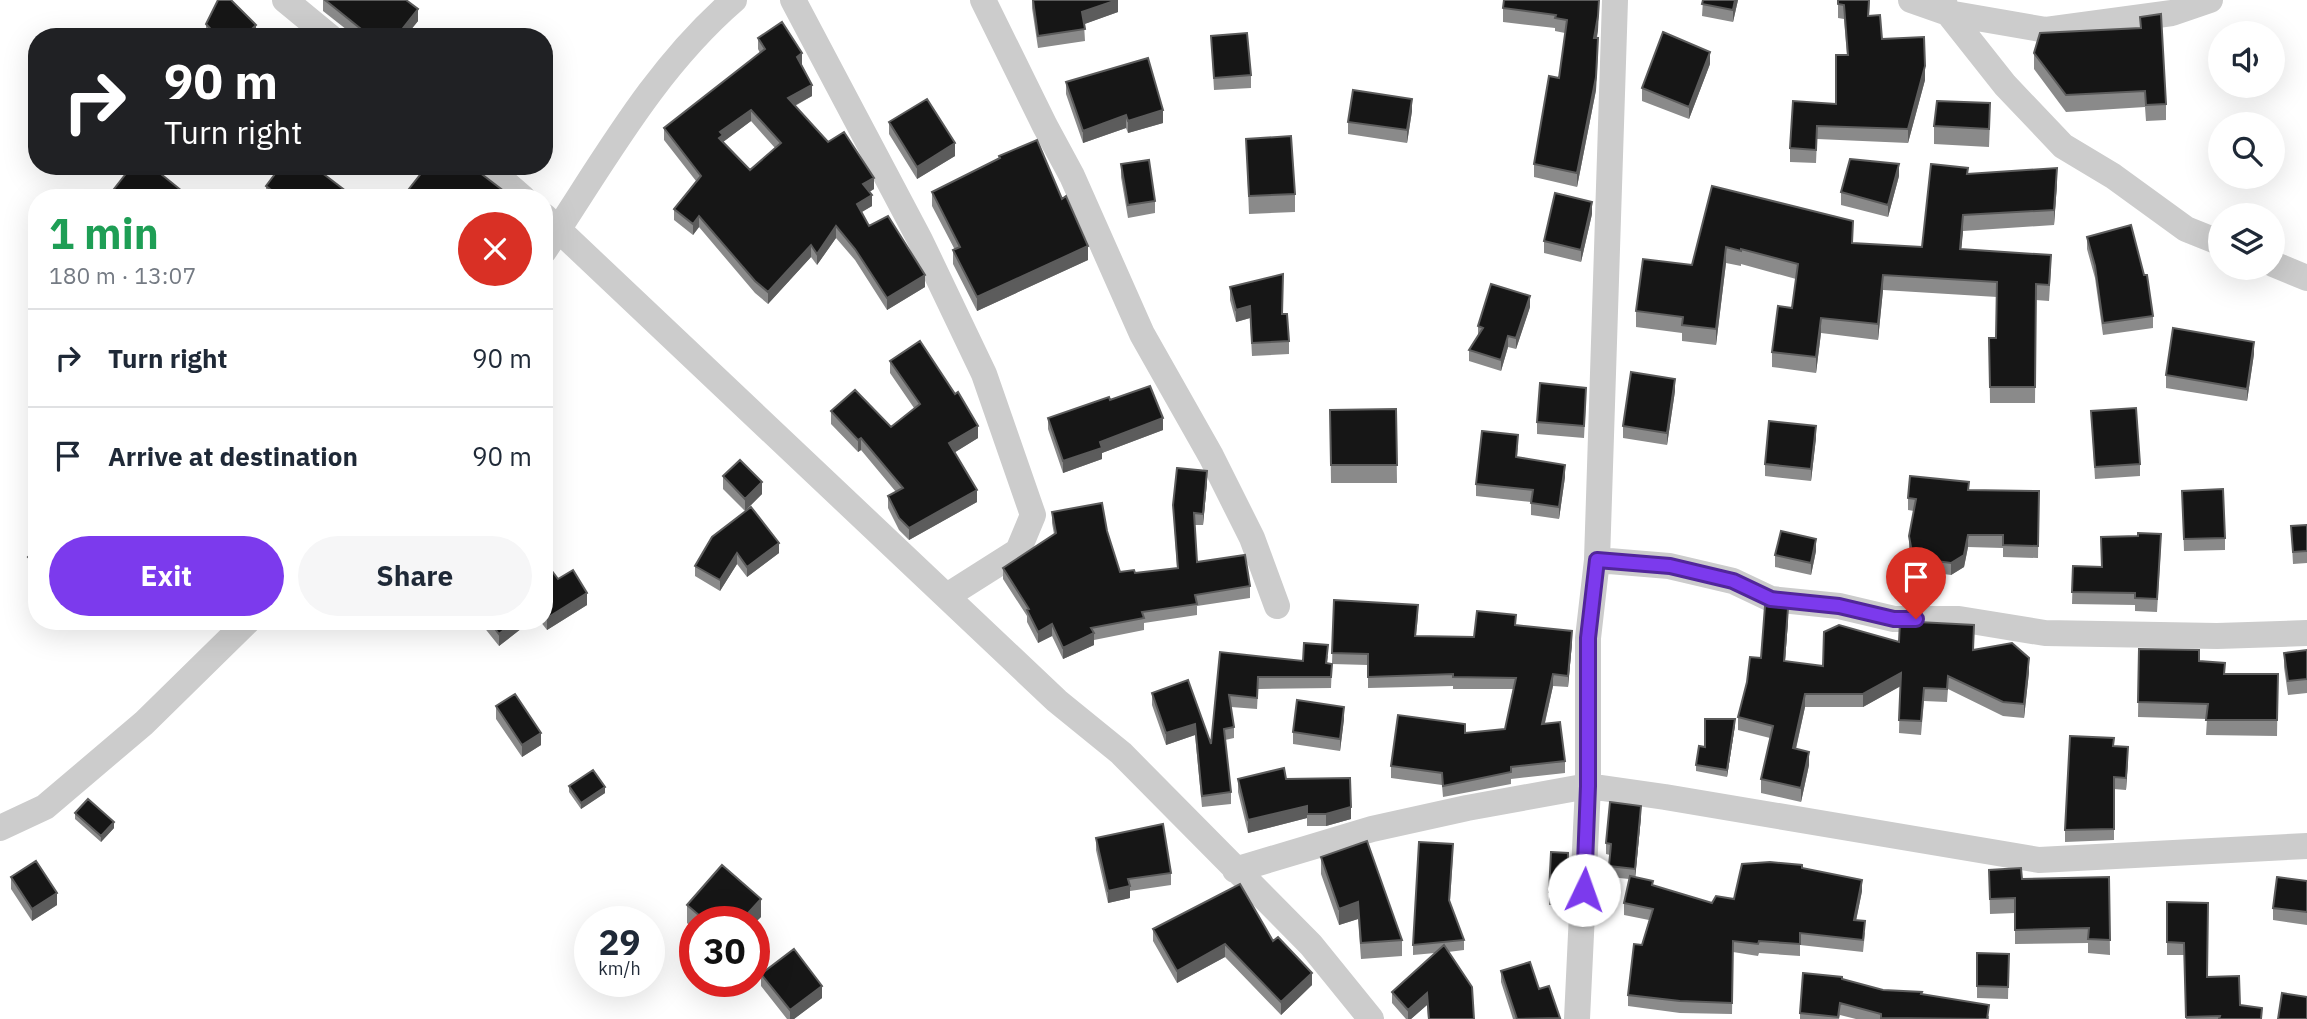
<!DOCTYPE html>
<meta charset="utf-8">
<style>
body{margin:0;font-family:"IBM Plex Sans",sans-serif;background:#f6f6f7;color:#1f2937;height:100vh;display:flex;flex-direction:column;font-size:26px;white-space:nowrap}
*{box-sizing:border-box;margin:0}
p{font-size:23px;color:#747a83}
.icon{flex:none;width:38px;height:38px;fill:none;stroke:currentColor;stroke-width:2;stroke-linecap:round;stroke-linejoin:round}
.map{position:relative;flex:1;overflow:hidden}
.details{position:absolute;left:28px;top:189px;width:525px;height:441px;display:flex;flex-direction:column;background:#fff;border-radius:28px;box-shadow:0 7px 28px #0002}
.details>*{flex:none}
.guide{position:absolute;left:28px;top:28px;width:525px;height:147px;border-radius:28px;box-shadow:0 7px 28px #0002;background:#202124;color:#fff;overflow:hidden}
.controls{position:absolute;left:2208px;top:21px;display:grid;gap:14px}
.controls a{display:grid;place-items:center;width:77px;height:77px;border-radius:50%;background:#fff;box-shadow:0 7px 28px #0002;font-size:35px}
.speed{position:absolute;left:574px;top:906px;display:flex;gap:14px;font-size:35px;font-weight:700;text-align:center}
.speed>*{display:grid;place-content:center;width:91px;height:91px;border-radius:50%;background:#fff;box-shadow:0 7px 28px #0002;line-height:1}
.speed small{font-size:18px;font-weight:400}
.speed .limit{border:10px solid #d22;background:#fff;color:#111}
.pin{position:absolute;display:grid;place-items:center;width:60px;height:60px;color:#fff;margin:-72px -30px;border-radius:50% 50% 50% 0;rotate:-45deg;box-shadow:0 0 7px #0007}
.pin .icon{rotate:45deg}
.me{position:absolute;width:77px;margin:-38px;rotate:3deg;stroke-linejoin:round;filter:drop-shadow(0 0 5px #0008)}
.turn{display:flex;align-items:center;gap:24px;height:147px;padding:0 21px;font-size:32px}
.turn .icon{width:91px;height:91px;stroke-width:2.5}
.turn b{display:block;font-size:49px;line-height:60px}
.round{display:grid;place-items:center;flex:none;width:74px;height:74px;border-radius:37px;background:#f6f6f7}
.head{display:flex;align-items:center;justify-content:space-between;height:119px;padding:0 21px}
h1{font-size:42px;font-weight:700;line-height:52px;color:#1e9e55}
.button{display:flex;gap:14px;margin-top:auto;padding:14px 21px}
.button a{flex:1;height:80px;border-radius:42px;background:#7c3aed;color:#fff;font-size:28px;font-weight:700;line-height:80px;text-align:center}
.button a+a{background:#f6f6f7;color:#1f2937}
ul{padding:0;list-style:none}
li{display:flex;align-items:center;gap:21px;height:98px;padding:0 21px;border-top:2px solid #e0e1e3}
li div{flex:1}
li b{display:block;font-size:26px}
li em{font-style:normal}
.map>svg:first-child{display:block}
</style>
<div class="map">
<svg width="2307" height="1019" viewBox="0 0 2307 1019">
<rect width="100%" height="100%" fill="#fff"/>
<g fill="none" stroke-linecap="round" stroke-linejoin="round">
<path stroke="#ccc" stroke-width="26" d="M285,0L330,37
M793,0L920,240L984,374L1033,515L1018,551L947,596
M983,0L1045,126L1072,176L1142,334L1211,456L1252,538L1277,606
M1911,0L1948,13L2046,30L2172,13L2210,0
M1943,0L1948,13L2005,85L2063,146L2113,176L2186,229L2221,243
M486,166L523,198
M544,216L1057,701L1121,753L1311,945L1371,1019
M544,251C603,163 653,70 734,0
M2273,264L2307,278
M1597,560L1669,566L1733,581L1771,599L1839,606L1894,619H1959L2045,633L2217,636L2307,633
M0,828L45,807L144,723L248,621
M1235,870L1372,829L1467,808L1588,786L1665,797L2039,860L2307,846
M1577,1019L1588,786V638L1597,560L1615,0"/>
</g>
<path fill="#8a8a8a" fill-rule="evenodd" d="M323,0H406L418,21L405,37H356L323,11Z
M1032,0H1118V12L1084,24L1085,41L1038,48L1032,8Z
M1599,0L1598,30L1597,38L1598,52L1596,90L1577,187L1534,177V164L1559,78L1565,33L1555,31V28L1503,22V8Z
M1703,0H1738L1733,22L1702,16Z
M1838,0H1870L1869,16L1882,39L1925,80L1908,143L1817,139L1816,163L1790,162V148L1836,104L1847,55L1844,19L1838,18Z
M2140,17L2166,104V120L2146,121L2145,107L2066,112L2034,69V53L2140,28Z
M206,24L256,37H206Z
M1211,36L1251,75V88L1214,90Z
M758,38L802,65L812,96L795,106L874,189L869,192L872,206L861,212L869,226L925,287L887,310L855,260L836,238L817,265L811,257L768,304L755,293L699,227L693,235L674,220V209L696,181L664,140V128L760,53L758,49ZM751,121L775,148L750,170L723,142Z
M1710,64L1689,119L1642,101V88Z
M1066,82L1163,123L1128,133L1126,128L1083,143L1066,94Z
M1412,111L1407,143L1348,134V122Z
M1990,121L1989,147L1934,144V126Z
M889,122L955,156L917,179L889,134Z
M1246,139L1295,194V212L1249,214Z
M999,156L1088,260L977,311L953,264V250H955L932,206V192L999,159Z
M1121,164L1155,201V213L1128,218L1121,177Z
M416,166H471L513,198H405V194L423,171Z
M1968,174L2057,184L2054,225L1963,231L1961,249L2051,270L2049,301L2036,300L2035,403H1990L1989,338H1996L1997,297L1883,290L1878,340L1821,333L1816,373L1772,367V352L1792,308L1796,279L1741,264V266L1726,263L1716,345L1682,341V333L1636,327V311L1692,265L1712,186L1853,243L1922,247Z
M1899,176L1888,217L1841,205V192Z
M266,186L355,198H266Z
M1592,214L1581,262L1544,253V241Z
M2087,237L2153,316V328L2103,335L2095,278L2087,249Z
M1230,287L1282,314L1289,341V354L1252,356L1250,318L1236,322L1230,300Z
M1530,307L1516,349L1508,347L1501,371L1469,361V350L1478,337V326Z
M2254,354L2247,401L2166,388V375Z
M890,361L978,438L955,452L977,502L909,540L899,530L888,508V496L896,492L861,450L858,452L831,424V411L891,427L914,408L890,373Z
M1675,391L1667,445L1623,438V426Z
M1110,400L1163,430L1102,453V459L1063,473L1048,429V418Z
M1586,400L1584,438L1537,434V422Z
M1396,409L1397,483H1331L1330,410Z
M2091,411L2140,464V476L2095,479Z
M1816,438L1811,481L1765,476V464Z
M1518,447L1517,457L1565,477L1559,519L1531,515V502L1476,496V484Z
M723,476L762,494L745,511L723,489Z
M1207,482L1203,525H1195L1197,562L1250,586V598L1197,606V615L1144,623V630L1094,640V645L1063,659L1052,636L1038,643L1027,622V616L1003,579V568L1054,534L1052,523V512L1107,531L1120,572L1135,573L1177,568L1173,505Z
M1969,490L2039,491L2038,558L2003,557V548L1968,547L1964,567L1951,575L1913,570L1909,549V536L1914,511L1908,510V498Z
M2182,491L2225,538V550L2184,551Z
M2307,525V563L2293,564L2291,526Z
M712,537L779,553L747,577L737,564L720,591L695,576V566Z
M2161,546L2157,612L2135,611V605L2072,604L2073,566L2102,567Z
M37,549V578L28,569V557Z
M1816,551L1811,575L1775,567V555Z
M544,576L558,579L587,605L547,630L540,621H544Z
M1334,600L1418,616L1416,636L1474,637L1516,625L1572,643L1568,687L1553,686L1545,723L1565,761V773L1511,779V784L1443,797L1442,785L1391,778V766L1465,733L1505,729L1513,689H1453V686L1368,688V665L1332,664Z
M479,621H531L499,646Z
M1788,621L1785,661L1823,666L1899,642L1974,639L1973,650L2029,672L2024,718L2003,716L1948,689L1947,702L1924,701L1921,735L1899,733L1900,686L1863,707H1805L1796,749L1809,765L1801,802L1761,793V779L1770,738L1738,730V717L1761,658Z
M2139,649L2199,661L2225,674H2278L2277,736L2206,735L2207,719L2138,717Z
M2307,650V693L2288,695L2284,667V653Z
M1220,652L1303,661L1328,656L1327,663L1332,664L1331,688L1258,689L1257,709L1231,707L1234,727V738L1225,740L1231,792V804L1202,807L1195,735L1166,745L1152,705V693L1188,680L1211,744Z
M496,706L541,745L522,757L496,719Z
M1344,719L1340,751L1293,744V732Z
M1735,725L1727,777L1696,771V765Z
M2114,746L2128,759L2126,790L2114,789V840L2065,842V830Z
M1238,779H1286L1351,819L1326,826H1307V818L1248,833L1238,792Z
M569,786L605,793L581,809L569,792Z
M75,813L114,828L101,842L75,819Z
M1641,817L1635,877L1653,885L1712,903L1734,899L1802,868L1862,891L1856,920L1865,933L1863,952L1800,945V956L1759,953L1758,956L1733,952L1732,1014L1680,1013L1628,1006V995L1649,920L1624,915V903L1629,879L1609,877L1610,855L1606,854V843Z
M1096,838L1171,873V885L1130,891V898L1108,903L1096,850Z
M1453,854L1450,902L1464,940V950L1448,952L1474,1019H1428L1427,1005L1411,1019H1406L1392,1003V992L1435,953L1413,955V945Z
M1321,857L1402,940V956L1361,959L1358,919L1339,925L1321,874Z
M1568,865L1567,905H1549V892Z
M1989,870L2022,879L2109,877L2110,955L2088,953V943L2015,944V913L1990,914Z
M11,877L57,905L32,921L11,889Z
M2307,881V925L2273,920V908Z
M2167,902L2207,977L2240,1005L2262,1019H2186L2184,955H2167Z
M687,905L761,917L754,922H695V930L687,923Z
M1153,929L1273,941L1312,985L1281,1015L1225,957L1177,983L1153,941Z
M1977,953L2009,954L2008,999L1977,998Z
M1501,971L1560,1019H1513L1501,982Z
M761,974L822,998L794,1019H787L761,986Z
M1842,979L1883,990L1921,994L1989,1016V1019H1856L1840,1015L1839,1019H1800V1013Z"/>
<path fill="#5c5c5c" d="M1117,0H1118V12L1082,25V12Z
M1599,0L1598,30L1594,51V38Z
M1735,0H1738L1733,22V10Z
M418,9V21L405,37H396Z
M256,25V37H244Z
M1598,38L1596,90L1577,187V173Z
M1710,52V64L1689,119V107Z
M802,53V65L797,68V57Z
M1925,66V80L1908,143V129Z
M812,85V96L788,109V98Z
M1412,99V111L1407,143V130Z
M751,110V121L723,142L719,138L720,132Z
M1163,110V123L1128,133V121Z
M1126,115V128L1083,143V131Z
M955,143V156L917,179V167Z
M1899,164V176L1888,217V205Z
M2057,168V184L2054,225V210Z
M874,178V189L863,196V184Z
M872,195V206L857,215V204Z
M1592,202V214L1581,262V250Z
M1963,215V231L1960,265V249Z
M699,216V227L693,235V224Z
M836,226V238L817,265V254Z
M811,245V257L768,304V292Z
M1088,246V260L977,311V297Z
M1726,247V263L1716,345V329Z
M925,275V287L887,310V298Z
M1883,275V290L1878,340V324Z
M1530,296V307L1516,349V338Z
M1250,306V318L1236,322V310Z
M1821,318V333L1816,373V357Z
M1508,336V347L1501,371V360Z
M2254,342V354L2247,401V389Z
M1675,379V391L1667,445V433Z
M1163,418V430L1102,453V459L1063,473V461L1100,442Z
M978,426V438L949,456V443Z
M1816,426V438L1811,481V469Z
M861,438V450L858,452V440Z
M1565,465V477L1559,519V507Z
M1207,471V482L1203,525V514Z
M762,482V494L745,511V499Z
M977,490V502L909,540V528Z
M1968,535V547L1964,567L1951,575V563Z
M1816,539V551L1811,575V563Z
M779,543V553L747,577V567Z
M737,553V564L720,591V580Z
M587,593V605L547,630V618Z
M1788,608V621L1784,674V661Z
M515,621H531L499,646V634Z
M1052,624V636L1038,643V632Z
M1572,631V643L1568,687V676Z
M1094,633V645L1063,659V648Z
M2029,658V672L2024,718V704Z
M1901,673V686L1863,707V694Z
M1553,674V686L1542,735V724Z
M1805,694V707L1793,761V748Z
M1344,707V719L1340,751V739Z
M1735,719V725L1727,777V770Z
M1195,724V735L1166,745V733Z
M541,733V745L522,757V745Z
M2128,747V759L2126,790V778Z
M1809,752V765L1801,802V788Z
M605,787V793L581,809V803Z
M1307,806V818L1248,833V820Z
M1641,806V817L1635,880V869Z
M1351,807V819L1326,826V814Z
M114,822V828L101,842V836Z
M1862,880V891L1854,931V920Z
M1130,886V898L1108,903V891Z
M57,893V905L32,921V909Z
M761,899V917L754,924V922H740Z
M1358,902V919L1339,925V909Z
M1225,944V957L1177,983V971Z
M1312,973V985L1281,1015V1002Z
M822,986V998L794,1019H790V1010Z
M1427,993V1005L1411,1019H1408V1010Z"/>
<path fill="#161616" stroke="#5c5c5c" stroke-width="2" fill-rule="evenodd" d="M218,0H231L256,25L244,37H218L206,24Z
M325,0H406L418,9L396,37H371Z
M1033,0H1117L1082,12L1085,29L1038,36Z
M1504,0H1599L1598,16L1594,38H1598L1596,77L1577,173L1534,164L1549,76L1559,78L1567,20L1555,18L1556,15L1503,8Z
M1703,0H1735L1733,10L1702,4Z
M1838,0H1869L1868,16L1880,15L1882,39L1924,37L1925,66L1908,129L1817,126L1816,150L1790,148L1793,101L1836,104V55H1848L1844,5L1838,4Z
M2161,14L2166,104L2146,105L2145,91L2066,95L2034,53L2040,33L2141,28L2140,17Z
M782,22L802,53L797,57L812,85L788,98L828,142L844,132L874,178L863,184L872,195L857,204L869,226L888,216L925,275L887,298L855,249L836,226L817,254L811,245L768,292L755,281L699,216L693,224L674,209L701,176L664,128L765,49L758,38ZM751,110L781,143L750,170L719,138L723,135L720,132Z
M1663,32L1710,52L1689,107L1642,88Z
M1247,33L1251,75L1214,78L1211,36Z
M1148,58L1163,110L1128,121L1126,115L1083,131L1066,82Z
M1353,90L1412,99L1407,130L1348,122Z
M927,99L955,143L917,167L889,122Z
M1937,101L1990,103L1989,129L1934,126Z
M1291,136L1295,194L1249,196L1246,139Z
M1037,140L1062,199L1066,196L1088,246L977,297L953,250L960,247L932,192L1000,158L999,156Z
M1850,159L1899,164L1888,205L1841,192Z
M1149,160L1155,201L1128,205L1121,164Z
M1931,164L1968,168L1967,174L2057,168L2054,210L1963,215L1960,249L2051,255L2049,285L2036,284L2035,387H1990L1989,338H1996L1997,282L1883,275L1878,324L1821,318L1816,357L1772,352L1778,306L1792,308L1798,264L1741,249V251L1726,247L1716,329L1682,325L1683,317L1636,311L1643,259L1692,265L1712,186L1853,221L1852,243L1922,247Z
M132,166H151L182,191L179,194L183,198H107Z
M281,166H313L355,198H282L266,186Z
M427,166H471L513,198H410L405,194Z
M1555,193L1592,202L1581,250L1544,241Z
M2131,225L2144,275H2147L2153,316L2103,323L2095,266L2087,237Z
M1283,274L1282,314H1287L1289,341L1252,343L1250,306L1236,310L1230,287Z
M1491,284L1530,296L1516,338L1508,336L1501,360L1469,350L1483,328L1478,326Z
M2173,328L2254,342L2247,389L2166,375Z
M920,341L955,394L958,392L978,426L949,443L977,490L909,528L899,518L888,496L903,488L861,438L858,440L831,411L855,390L891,427L920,404L890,361Z
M1631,372L1675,379L1667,433L1623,426Z
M1540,383L1586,388L1584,426L1537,422Z
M1150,386L1163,418L1100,442L1102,448L1063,461L1048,418L1109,397L1110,400Z
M2136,408L2140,464L2095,467L2091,411Z
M1396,409L1397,465H1331L1330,410Z
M1769,421L1816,426L1811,469L1765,464Z
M1482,431L1518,435L1516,457L1565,465L1559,507L1531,503L1533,490L1476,484Z
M740,460L762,482L745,499L723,476Z
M1177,468L1207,471L1203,514L1194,513L1197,562L1245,555L1250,586L1195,595L1197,604L1142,612L1144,618L1091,628L1094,633L1063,648L1052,624L1038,632L1027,610L1029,609L1003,568L1056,533L1052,512L1102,503L1107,531L1120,572L1134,570L1135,573L1178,568L1173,505Z
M1910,476L1969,482L1968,490L2039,491L2038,546L2003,545V535H1968L1964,555L1951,563L1913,558L1909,536L1916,499L1908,498Z
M2223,489L2225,538L2184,539L2182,491Z
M751,507L779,543L747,567L737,553L720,580L695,566L712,537Z
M2307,525V551L2293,552L2291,526Z
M1781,531L1816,539L1811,563L1775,555Z
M2138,533L2161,534L2157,599L2135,598V593L2072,592L2073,566L2102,567L2101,537L2138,536Z
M37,549V566L28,557Z
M573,570L587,593L547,618L544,615V576L552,571L558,579Z
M1334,600L1418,605L1415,636L1474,637L1477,611L1516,615L1515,625L1572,631L1568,676L1553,674L1542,724L1560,722L1565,761L1511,767V772L1443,786L1442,773L1391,766L1398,715L1465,724V733L1505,729L1516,678L1453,677V674L1368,677V654L1332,653Z
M1765,606L1788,608L1784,661L1823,666L1824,632L1839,625L1899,642L1900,621L1974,625L1973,650L2012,643L2029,658L2024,704L2003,702L1948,676L1947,689L1924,688L1921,721L1899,720L1901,673L1863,694H1805L1793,748L1809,752L1801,788L1761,779L1773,726L1738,717L1747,682L1750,657L1761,658Z
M489,621H515L499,634Z
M1304,643L1328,645L1326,663L1332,664L1331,677H1258L1257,698L1229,695L1234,727L1224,729L1231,792L1202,796L1195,724L1166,733L1152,693L1188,680L1211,744L1220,652L1303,661Z
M2139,649L2199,650V661L2225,663L2224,674H2278L2277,720H2206L2208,704L2138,702Z
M2307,650V679L2288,681L2284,653Z
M515,694L541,733L522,745L496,706Z
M1297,700L1344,707L1340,739L1293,732Z
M1705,719H1735L1727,770L1696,765L1699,746L1705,747Z
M2070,736L2114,738L2113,746L2128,747L2126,778L2114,777V829L2065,830Z
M1284,768L1286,779L1350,778L1351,807L1326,814H1307V806L1248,820L1238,779Z
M593,770L605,787L581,803L569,786Z
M88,799L114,822L101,836L75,813Z
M1610,802L1641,806L1635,869L1609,866L1611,844L1606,843Z
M1163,824L1171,873L1128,879L1130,886L1108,891L1096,838Z
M1367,841L1402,940L1361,943L1358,902L1339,909L1321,857Z
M1419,842L1453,844L1449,900L1464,940L1413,945Z
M1551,852L1568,853L1567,893L1549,892Z
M36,861L57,893L32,909L11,877Z
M1770,862L1802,865V868L1862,880L1854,920L1865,921L1863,940L1800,933V944L1759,941L1758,944L1733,941L1732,1003L1680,1001L1628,995L1634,944L1642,945L1653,909L1624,903L1630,876L1653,881L1652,885L1712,903L1716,896L1734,899L1742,864Z
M722,865L761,899L740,922H707L687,905Z
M2021,868L2022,879L2109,877L2110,940L2088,939L2089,928L2015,930V898L1990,899L1989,870Z
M2277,877L2307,881V912L2273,908Z
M1240,884L1273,941L1278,937L1312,973L1281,1002L1225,944L1177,971L1153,929Z
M2167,902L2208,903L2207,977L2239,976L2240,1005L2262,1008L2261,1019H2219L2220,1016L2186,1017L2184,943L2167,942Z
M1444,945L1472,987L1474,1019H1429L1427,993L1408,1010L1392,992Z
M794,949L822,986L790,1010L761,974Z
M1977,953L2009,954L2008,987L1977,986Z
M1530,962L1539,989L1549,986L1560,1018L1517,1019L1501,971Z
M1803,973L1842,977V979L1883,990L1922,992L1921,994L1989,1005L1987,1019L1881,1018V1014L1840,1003L1838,1017L1800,1013Z
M2282,993L2307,997V1019H2278Z"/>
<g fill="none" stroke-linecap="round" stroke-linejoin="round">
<g stroke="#51269a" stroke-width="18">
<path id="route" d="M1584,890L1588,786V638L1597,560L1670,566L1733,581L1771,599L1839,606L1894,619H1916"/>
</g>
<use href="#route" stroke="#7c3aed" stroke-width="12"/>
</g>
</svg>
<div class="controls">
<a><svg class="icon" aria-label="sound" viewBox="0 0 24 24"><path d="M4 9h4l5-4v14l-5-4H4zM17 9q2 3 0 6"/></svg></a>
<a><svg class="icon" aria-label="search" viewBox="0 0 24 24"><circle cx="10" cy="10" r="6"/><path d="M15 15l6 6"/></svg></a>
<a><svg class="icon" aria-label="layers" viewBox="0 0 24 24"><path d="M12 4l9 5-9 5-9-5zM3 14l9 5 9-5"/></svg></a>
</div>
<div class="speed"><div>29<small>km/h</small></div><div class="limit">30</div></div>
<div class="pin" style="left:1916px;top:619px;background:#d93025"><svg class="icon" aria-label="arrive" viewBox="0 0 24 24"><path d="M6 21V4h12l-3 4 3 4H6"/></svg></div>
<svg class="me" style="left:1584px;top:890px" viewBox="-20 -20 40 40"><circle r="19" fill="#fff"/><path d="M0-13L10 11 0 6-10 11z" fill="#7c3aed"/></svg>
<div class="guide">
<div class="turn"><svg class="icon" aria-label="right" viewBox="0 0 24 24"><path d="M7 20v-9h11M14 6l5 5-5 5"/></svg><div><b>90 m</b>Turn right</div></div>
</div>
<section class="details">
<div class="head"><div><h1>1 min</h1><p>180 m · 13:07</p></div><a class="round" style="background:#d93025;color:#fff"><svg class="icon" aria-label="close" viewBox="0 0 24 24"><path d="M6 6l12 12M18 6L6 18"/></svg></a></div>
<ul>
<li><svg class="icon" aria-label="right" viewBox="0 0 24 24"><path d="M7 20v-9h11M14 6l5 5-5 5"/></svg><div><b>Turn right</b></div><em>90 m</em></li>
<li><svg class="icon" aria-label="arrive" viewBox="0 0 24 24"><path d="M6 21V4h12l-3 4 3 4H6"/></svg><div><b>Arrive at destination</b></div><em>90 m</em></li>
</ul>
<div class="button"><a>Exit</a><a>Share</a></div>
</section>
</div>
